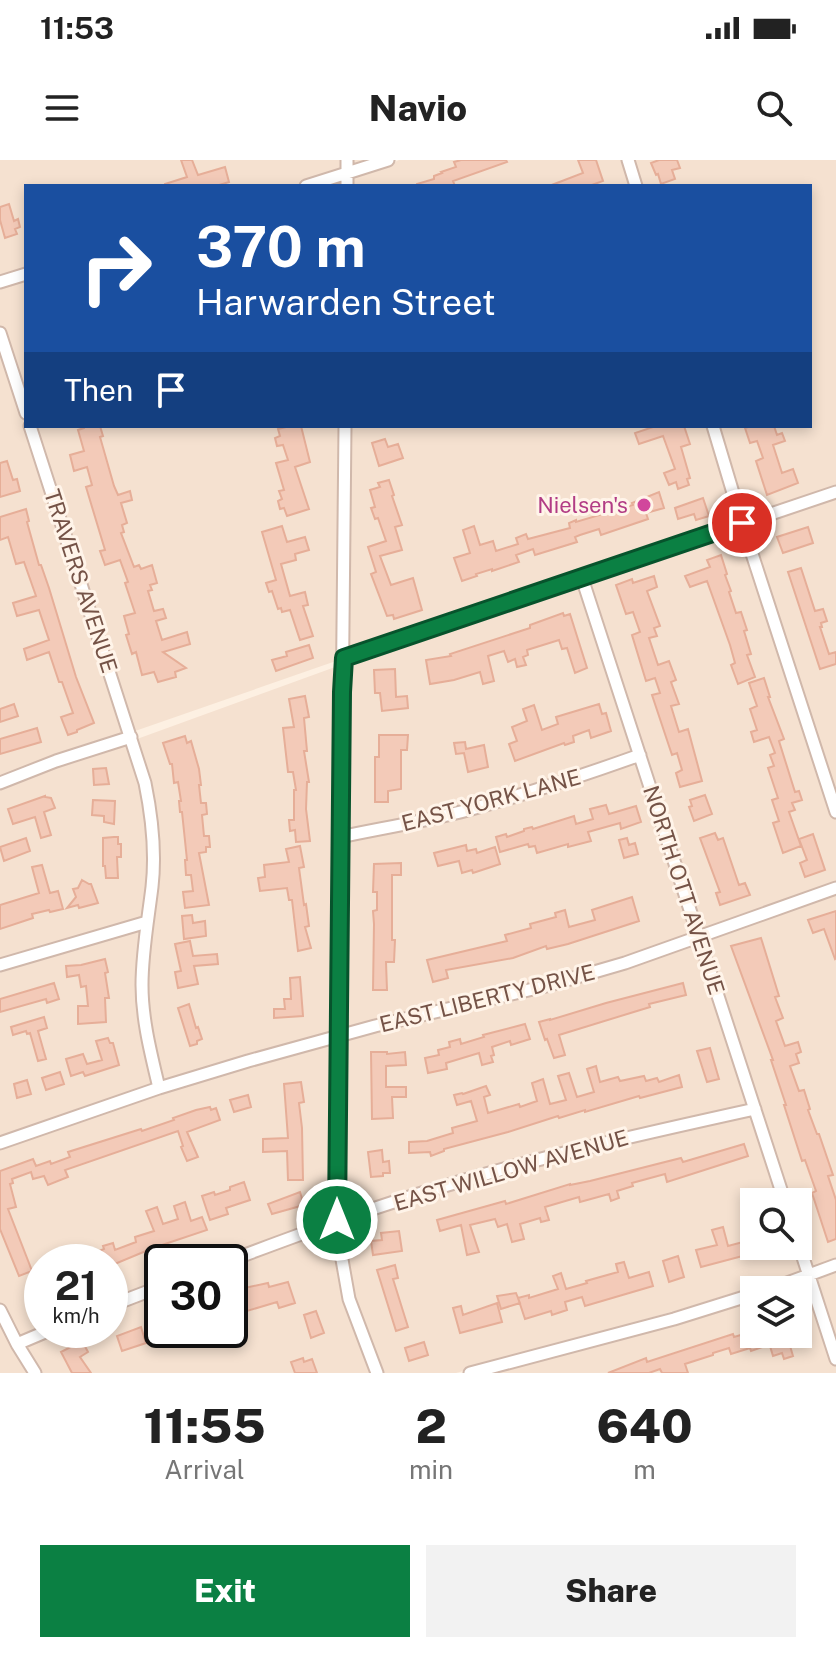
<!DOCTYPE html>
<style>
body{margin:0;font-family:"Public Sans",sans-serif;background:#f2f2f2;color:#222;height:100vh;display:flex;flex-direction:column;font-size:30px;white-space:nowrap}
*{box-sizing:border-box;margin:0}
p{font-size:26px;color:#767676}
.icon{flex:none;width:44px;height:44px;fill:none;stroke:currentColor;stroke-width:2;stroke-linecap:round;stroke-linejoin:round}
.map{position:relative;height:1213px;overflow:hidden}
.sheet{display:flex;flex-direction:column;background:#fff;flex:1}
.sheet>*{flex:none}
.hud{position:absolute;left:24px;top:24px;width:788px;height:244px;border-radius:0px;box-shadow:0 4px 12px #0003;background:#1a4fa0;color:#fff;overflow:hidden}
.controls{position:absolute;left:740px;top:1028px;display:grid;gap:16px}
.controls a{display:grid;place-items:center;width:72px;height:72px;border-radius:0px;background:#fff;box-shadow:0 4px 12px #0003;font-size:40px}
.speed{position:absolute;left:24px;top:1084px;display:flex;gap:16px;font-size:40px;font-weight:700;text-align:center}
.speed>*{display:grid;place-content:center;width:104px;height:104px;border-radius:50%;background:#fff;box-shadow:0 4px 12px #0003;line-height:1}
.speed small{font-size:20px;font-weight:400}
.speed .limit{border:4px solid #111;border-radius:12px;background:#fff;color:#111}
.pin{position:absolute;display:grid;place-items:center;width:68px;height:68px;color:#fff;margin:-34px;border:4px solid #fff;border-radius:50%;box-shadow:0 2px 8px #0007}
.me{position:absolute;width:88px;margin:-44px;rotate:0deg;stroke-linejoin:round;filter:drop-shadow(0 0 6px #0008)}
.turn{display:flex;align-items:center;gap:28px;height:168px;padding:0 40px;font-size:36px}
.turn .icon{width:104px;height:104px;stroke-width:2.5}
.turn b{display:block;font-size:56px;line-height:68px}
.then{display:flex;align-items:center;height:76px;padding:0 40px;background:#0003;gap:16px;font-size:30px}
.eta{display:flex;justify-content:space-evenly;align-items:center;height:136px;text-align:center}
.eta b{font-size:48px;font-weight:800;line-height:56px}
.primary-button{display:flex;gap:16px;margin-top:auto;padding:16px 40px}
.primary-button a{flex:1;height:92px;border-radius:0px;background:#0b8043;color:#fff;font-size:32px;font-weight:800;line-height:92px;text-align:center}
.primary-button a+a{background:#f2f2f2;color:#222}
.status{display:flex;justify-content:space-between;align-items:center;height:56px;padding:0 40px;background:#fff;direction:ltr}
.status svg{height:22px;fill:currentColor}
header{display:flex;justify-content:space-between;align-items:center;height:104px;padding:0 40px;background:#fff;font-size:36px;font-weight:800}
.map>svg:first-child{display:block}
</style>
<div class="status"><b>11:53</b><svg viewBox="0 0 49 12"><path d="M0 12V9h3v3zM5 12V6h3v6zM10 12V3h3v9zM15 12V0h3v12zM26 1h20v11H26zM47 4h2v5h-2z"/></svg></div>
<header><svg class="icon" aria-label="menu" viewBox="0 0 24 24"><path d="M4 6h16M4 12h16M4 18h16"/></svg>Navio<svg class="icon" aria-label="search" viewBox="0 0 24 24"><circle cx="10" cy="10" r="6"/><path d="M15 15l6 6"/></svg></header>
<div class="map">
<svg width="836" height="1213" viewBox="0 0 836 1213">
<rect width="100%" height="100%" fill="#fdf0e2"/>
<path fill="#f5e1d0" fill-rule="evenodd" d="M0,0H374L292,26H26V110L0,118Z
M399,0H836V327L0,618V127L26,119V266H810V26H326L383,8Z
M836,336V1100L692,1146L456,1213H0V626L137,579L586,416ZM754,1042H798V1086H754ZM42,1102H110V1170H42ZM162,1102H230V1170H162Z
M836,1113V1213H483L754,1139V1174H798V1130H785Z"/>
<path fill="#f3cab8" stroke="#e6ae98" stroke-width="2" d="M181,0H192L198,15L225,7L229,22L216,26H165V24L187,17Z
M461,0H506L507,2L453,21L455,26H417V24L434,19V16L442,13L441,12L456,7L454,2Z
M578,0H596L603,21L589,26H549L583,13Z
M659,0H677L680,8L672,10L675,19L661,24L658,14L656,15L651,3Z
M9,44L14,61L18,59L20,67L15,69L17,74L5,78L0,60V47Z
M84,266H100L103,276L100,277L114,326L118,335L130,331L132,340L121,343L127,363L122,365L124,372L121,373L134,407L139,405L141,409L152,405L157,423L150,425L152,430L148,431L154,451L163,449L166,458L156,461L162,480L187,472L190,484L163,492L186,508L175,512L176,517L158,522L154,512L142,515L136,492L132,494L126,475L129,474L124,456L135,453L125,423L128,422L120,400L105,405L100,391L105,390L86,327L92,325L87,307L74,311L70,295L84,291L78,270L84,268Z
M290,266H301L310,302L295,307L309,349L287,356L284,348L280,349L278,341L282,339L279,331L284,330L276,303L288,300L283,285L277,286L275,278L280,276L278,269Z
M656,266H684L690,284L681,287L690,318L687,319L689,325L678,329L676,322L669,325L664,313L675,309L663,276L639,284L635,273Z
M751,266H774L777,275L782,273L785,281L773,285L782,313L793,309L798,323L767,335L756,301L763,298L757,281L750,283L745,268Z
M385,279L388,287L398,284L403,298L379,306L372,283Z
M7,301L13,320L17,319L20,331L0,337V303Z
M389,320L394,335L392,336L402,365L395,367L402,390L380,396L391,425L413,418L422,450L394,459L393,455L387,456L371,414L376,412L368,387L386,381L378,358L375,359L371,348L375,347L370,330L380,327L378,323Z
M659,332L664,348L646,353L648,359L601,375L599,369L580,375L575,377L577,382L535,395L533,389L516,395L519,402L492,411V409L476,414L477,416L462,421L454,398L470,393L463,370L474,366L480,385L493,381L496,391L518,384L516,378L526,374L528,379L570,368L569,363L576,360V362L633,345L632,343Z
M703,338L709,356L696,360L694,354L678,359L675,348Z
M26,349L29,361L27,362L39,405H41L49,428L76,517L94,563L77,570V572L68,575L61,557L73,553L62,522H59L49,492L27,500L24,489L49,480L39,450L17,456L13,443L36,436L24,402L16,404L8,377L0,380V357Z
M282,366L287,382L305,377L309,390L295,394L296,400L281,404L290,436L305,432L308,445L303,446L313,476L300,480L290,450L282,452L281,448L278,449L272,431L269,432L266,423L276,420L262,372Z
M808,367L813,383L783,393L777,377Z
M721,395L727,414L725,415L731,431L729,432L736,453L741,452L747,470L744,471L751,494L747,495L755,517L738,524L731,505L735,503L730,485L707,421L690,427L685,416L710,407L707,400Z
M801,408L815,451L823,449L827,461L821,463L822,467H820L829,494L836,492V504L820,509L788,412Z
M654,416L657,427L647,431L660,466L654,468L657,476L649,478L658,505L669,501L676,520L671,522L679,544L671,546L679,572L688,569L702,621L680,627L676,613L682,610L677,593L672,595L652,535L660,533L655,518L646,521L632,475L640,472L633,452L626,454L616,425L632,419L633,423Z
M563,453L564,456L570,454L587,508L575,513L567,488L562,489L559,480L527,490L528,495L523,497L526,505L517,507L515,499L508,502L504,491L488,496L494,521L483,524L480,512L454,520L430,524L426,500L451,496L450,494L530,468V465Z
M309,485L313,498L276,511L272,500L287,496L286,492Z
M395,509L396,537L407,536L408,548L382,551L380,533H375L374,510Z
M764,518L770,537H768L784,579L779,581L795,632L799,631L802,640L792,643L795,650L789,652L801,686L783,693L773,663L779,661L772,640L778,638L768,608L774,606L770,595L775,593L769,577L754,582L751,572L757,570L750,549L757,546L749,523Z
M305,536L309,557L304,558L307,591H304L309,622H307L306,649L310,681L296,682L295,670L290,671L289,660H294V630H296L293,612H288L283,568L294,567L289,539Z
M14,544L18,556L0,562V549Z
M599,544L602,554L606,553L611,571L591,578L589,570L573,576L574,582L565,585L564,583L515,601L509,584L517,581L512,567L527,561L523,549L534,545L542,570L558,564L556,557Z
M37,568L41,582L0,594V579Z
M379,575H408L407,590H401V629L388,631V642H375V597H379Z
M185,576L187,583L191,581L199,609L201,625H199L201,643H206L207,654L202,655L204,676H209L210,687H206V692L199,693L209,745L185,748L183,732L193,731L191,715H186L185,700H187L182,652H180L179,641H181L178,622L174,623L172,604H170L163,583Z
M465,582L466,589L484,585L488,607L468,612L464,593L456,594L454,583Z
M106,608L109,624L94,625L93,609Z
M705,635L712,654L694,661L689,647L692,646L690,640Z
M45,636V637L51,638L55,648L44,652L51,675L41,678L35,657L13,664L8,649Z
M93,640L115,641L114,664L104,662V656L92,655Z
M606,645L609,654L636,646L641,662L621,669L620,663L588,672L591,681L568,687V684L537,693L535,686L529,687L528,684L500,692L496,677L506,674L507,677L524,671V669L532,667L533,669L574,656L576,664L593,659L590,649Z
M715,673L718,680L723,678L739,725L745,723L750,735L720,745L716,733L720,732L700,678Z
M813,674L825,710L805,717L800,703L807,700L799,679Z
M114,677H118V684H121V697H117L118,718H106L105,706H103V678Z
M26,678L30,691L4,701L0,687Z
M627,678L629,685L635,683L638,694L624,698L619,680Z
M466,685L467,691L476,689L477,693L495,687L500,704L473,713L472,710L462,713L459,701L438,706L434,693Z
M300,686L304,707L299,708L304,745L306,744L309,766L305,767L311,788L298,791L292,740H289L287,728L260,731L258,718L265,717L264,705L289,702L286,689Z
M401,703V715H392V780H395L394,802H386L387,830H373L374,764L373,751L377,750V732H373L374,704Z
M42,705L50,733L58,731L63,749L50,752L49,750L32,754L33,758L0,769V745L39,733L32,707Z
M82,720L89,724H91L98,743L79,748L78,745L67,748L76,737L73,729L78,728Z
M632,737L639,761L568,784L547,789L546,786L513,798L446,810L448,818L433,822L427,800L507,781L505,775L531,768L530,764L556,757L555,753L565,750L569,767L595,760L592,750Z
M836,751V798L835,799L824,769L813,773L808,760Z
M192,755L193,763L205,761L206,776L184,779L182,756Z
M761,778L779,836L775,837L783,858L776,861L785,886L798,882L801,892L796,894L799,903L790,906L799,931L804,930L810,949L808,950L817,974H819L833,1015L828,1016L836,1040V1079L828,1082L812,1033L816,1031L805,1000L802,1001L784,945H786L771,900H773L731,786Z
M190,781L193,796L217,794L218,804L194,806L198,824L178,828L175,812L181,811L175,784Z
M105,799L108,812L105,813L109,838H105L106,862L78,864V846H88L86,826L81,827L79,815L67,817L66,806L81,805Z
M300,817L303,856L274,858V849H285L284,839H291L290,818Z
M54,823L59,839L47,843L46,839L0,852V839Z
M683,823L686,835L649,844L650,847L559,875L565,895L554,898L547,879L545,880L539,862L550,859V860L606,843Z
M189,844L196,868L198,867L202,879L197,881V884L190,886L178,848Z
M44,857L47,868L38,871L46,899L38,901L30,873L27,874L26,871L13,875L11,867Z
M525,864L530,879L511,885L510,881L492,887L494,895L491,896L493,902L482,905L479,893L446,903L447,909L428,913L425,898L439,895L438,890L450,887L449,882L460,879L461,884L484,877L483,875Z
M108,878L110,883H113L119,905L85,916L83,912L71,916L66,899L83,894L87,904L102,900L96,881Z
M710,888L719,919L707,922L697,891Z
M371,892H387V894L405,892L406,905L386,906V927H406V937H392L393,958L372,959Z
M596,906L600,922L618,917L620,921L644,916L646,921L657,918L659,922L679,915L682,927L640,938L639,936L585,952V950L559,958L558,956L508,972L444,989V991L431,996L430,992L409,993V982L427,981L453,973L452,968L477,961L471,941L457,945L454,935L462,933L463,934L486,926L490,935L484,937L488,953L519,944L520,947L537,941L532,923L543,919L550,944L566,940L558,916L569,913L577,937L594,932L587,909Z
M60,912L64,924L46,930L42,918Z
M27,920L31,934L17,938L14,924Z
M301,922L304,942L299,943L302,968L303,1020H288L287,991L263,992V979L288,978L284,924Z
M248,935L251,947L234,952L230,940Z
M210,947L211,950L216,948L220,960L187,972L198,997L187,1001L181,987L183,986L178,971L65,1010L68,1017L48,1025L44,1016L33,1019L31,1012L12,1019L13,1023L10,1024L16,1047L8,1049L32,1111L19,1116L0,1069V1011L33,999L36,1006L50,1001L51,1004L70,997L68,992L141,969L142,971L174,960L173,958L196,950Z
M744,984L748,996L667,1022L665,1014L632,1023L633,1026L617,1031L619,1038L611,1041L609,1034L580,1042L579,1037L545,1047L549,1060L541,1062L540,1058L520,1064L524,1079L512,1082L507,1064L498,1067L495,1059L470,1065L479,1092L467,1095L461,1065L440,1071L437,1060L505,1041L506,1044L570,1024V1025L590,1021L681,998L683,1002Z
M382,990L383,1002L389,1001L390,1013H383V1016L371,1017L368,992Z
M244,1022L250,1040L226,1048L228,1054L210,1060L202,1036L214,1032L215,1035L230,1030V1027Z
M300,1032L304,1045L272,1054L268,1044Z
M185,1042L191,1061L202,1057L207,1070L153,1088L110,1106V1102H89L87,1096L104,1089L103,1086L113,1083L115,1090L136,1082L135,1077L154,1071L146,1051L157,1047L163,1064L178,1059L174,1046Z
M723,1067L728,1086L754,1079V1093L701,1107L696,1090L717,1085L712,1070Z
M399,1071L402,1091L373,1095L371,1081L382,1080L381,1073Z
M678,1096L684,1117L669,1122L663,1101Z
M624,1102L629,1118L649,1112L653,1126L585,1146L582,1137L565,1142L567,1150L552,1155L551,1151L525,1159L518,1138L529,1135V1138L558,1129L553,1116L561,1113L566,1129L587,1123L586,1121L618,1112L616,1104Z
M395,1105L398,1118L393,1119L408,1167L396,1171L377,1110Z
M288,1122L295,1143L279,1148L277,1142L230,1156V1131L268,1123L269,1127Z
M516,1133L520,1143L501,1149L497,1136Z
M497,1143L502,1162L460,1173L453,1148L461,1146L463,1155Z
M316,1151L324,1173L311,1178L304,1155Z
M141,1167L146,1183L122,1191L117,1176Z
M754,1171V1174H767L771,1184L751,1191L750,1188L731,1194L729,1188L713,1193V1195L685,1204L688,1213H662L660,1209L649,1213H608L646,1198L647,1202L733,1174L734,1177Z
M788,1179L793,1196L784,1199L782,1193L773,1196L770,1186Z
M82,1181L88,1192L80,1197L91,1213H72L61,1192Z
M424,1182L428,1195L409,1201L405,1188Z
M303,1198L304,1202L312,1199L317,1213H295L291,1202Z"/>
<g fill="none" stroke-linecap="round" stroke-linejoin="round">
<g stroke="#d0b8ab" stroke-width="15">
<path id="street" d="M347,0V26
M628,0L636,26
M306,26L388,0
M0,122L26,114
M0,173L26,253
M30,266L145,623C152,657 156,692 152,727C148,760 142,792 142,825C142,860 151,894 159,928
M345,266L337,1060L341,1094L349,1139L377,1213
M713,266L742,363L836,652
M582,418L785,1042
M344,498L836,332
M0,623L56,601L131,577
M340,677C383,668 426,661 468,650C527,634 584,615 640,595
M0,805L147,762
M0,983L159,928L248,901L375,866L546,826L625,803L836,728
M798,1082L836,1199
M226,1102C303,1073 379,1045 458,1022C556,993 655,971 755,949
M768,1130L836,1105
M110,1146L162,1126
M0,1150L17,1184L35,1213
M17,1184L50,1170
M470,1213L674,1159L754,1134"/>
</g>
<use href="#street" stroke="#fff" stroke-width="11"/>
</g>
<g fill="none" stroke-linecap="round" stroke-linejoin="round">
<g stroke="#07532c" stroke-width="20">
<path id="route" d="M337,1060L342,532L344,498L742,363"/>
</g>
<use href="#route" stroke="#0b8043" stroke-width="14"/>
</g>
<circle fill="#d1479c" stroke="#fff4e9" stroke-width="3" cx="644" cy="345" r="8"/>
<g text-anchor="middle" stroke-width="6" stroke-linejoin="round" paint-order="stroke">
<g font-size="22" fill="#b23c85" stroke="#fff4e9" text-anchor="end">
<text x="628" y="353">Nielsen's</text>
</g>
<g font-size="22" fill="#755347" stroke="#fff4e9">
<text transform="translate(81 421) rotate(72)" y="8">TRAVERS AVENUE</text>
<text transform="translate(491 640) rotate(-15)" y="8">EAST YORK LANE</text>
<text transform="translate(684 730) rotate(72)" y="8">NORTH OTT AVENUE</text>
<text transform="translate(487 838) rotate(-14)" y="8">EAST LIBERTY DRIVE</text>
<text transform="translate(511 1010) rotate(-16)" y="8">EAST WILLOW AVENUE</text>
</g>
</g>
</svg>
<div class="controls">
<a><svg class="icon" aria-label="search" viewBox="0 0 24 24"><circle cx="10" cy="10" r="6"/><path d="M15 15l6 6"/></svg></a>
<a><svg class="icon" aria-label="layers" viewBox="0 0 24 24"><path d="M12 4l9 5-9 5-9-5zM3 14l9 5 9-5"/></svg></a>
</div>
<div class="speed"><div>21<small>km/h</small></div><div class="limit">30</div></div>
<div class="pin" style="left:742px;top:363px;background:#d93025"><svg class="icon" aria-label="arrive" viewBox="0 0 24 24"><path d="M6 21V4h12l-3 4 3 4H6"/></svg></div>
<svg class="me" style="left:337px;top:1060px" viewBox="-20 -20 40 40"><circle r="17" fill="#0b8043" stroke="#fff" stroke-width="3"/><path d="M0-11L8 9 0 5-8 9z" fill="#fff"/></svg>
<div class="hud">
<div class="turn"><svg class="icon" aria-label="right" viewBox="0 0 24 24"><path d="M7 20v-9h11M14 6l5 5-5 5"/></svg><div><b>370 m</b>Harwarden Street</div></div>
<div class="then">Then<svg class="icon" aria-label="arrive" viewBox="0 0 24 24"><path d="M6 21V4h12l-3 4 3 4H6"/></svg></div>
</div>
</div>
<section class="sheet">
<div class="eta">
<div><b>11:55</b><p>Arrival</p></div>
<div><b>2</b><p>min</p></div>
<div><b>640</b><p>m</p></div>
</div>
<div class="primary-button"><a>Exit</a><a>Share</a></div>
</section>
